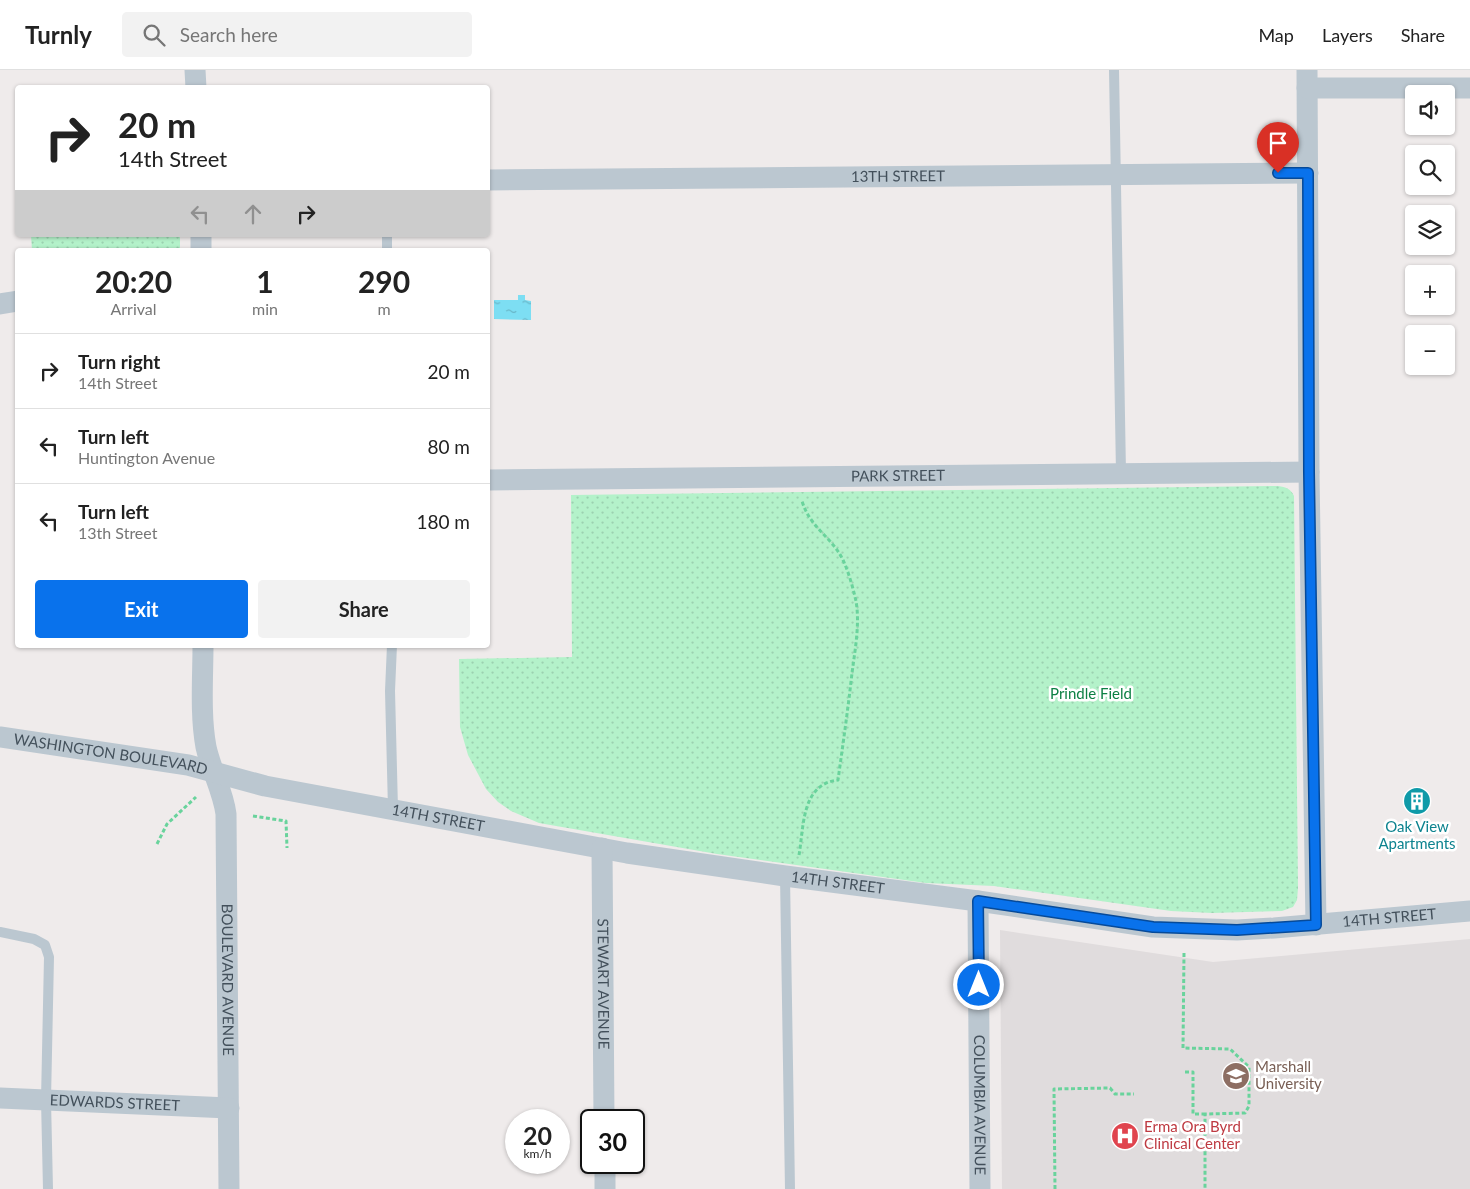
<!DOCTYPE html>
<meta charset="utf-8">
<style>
body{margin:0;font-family:Lato,sans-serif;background:#f2f2f2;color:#222;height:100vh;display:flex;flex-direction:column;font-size:19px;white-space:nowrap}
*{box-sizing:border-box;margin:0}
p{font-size:16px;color:#767676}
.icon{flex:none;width:28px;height:28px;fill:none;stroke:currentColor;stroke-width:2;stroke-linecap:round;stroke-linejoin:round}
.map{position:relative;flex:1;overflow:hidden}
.details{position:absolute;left:15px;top:178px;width:475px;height:400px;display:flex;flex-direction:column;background:#fff;border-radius:5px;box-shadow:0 1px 4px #0004}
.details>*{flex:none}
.banner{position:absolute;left:15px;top:15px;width:475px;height:152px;border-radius:5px;box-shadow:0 1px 4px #0004;background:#fff;color:#222;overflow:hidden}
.tools{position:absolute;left:1405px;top:15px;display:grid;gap:10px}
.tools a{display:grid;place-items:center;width:50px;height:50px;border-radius:5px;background:#fff;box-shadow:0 1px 4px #0004;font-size:25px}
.speed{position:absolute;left:505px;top:1039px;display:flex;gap:10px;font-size:25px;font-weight:700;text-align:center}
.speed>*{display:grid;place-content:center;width:65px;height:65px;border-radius:50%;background:#fff;box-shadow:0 1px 4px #0004;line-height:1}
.speed small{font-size:12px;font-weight:400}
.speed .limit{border:2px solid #111;border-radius:8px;background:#fff;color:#111}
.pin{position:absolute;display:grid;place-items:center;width:42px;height:42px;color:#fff;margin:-51px -21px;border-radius:50% 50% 50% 0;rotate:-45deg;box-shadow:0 0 5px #0007}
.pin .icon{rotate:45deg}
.me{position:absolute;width:55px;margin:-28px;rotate:0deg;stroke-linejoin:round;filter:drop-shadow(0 0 4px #0008)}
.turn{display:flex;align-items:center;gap:18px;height:105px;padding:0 20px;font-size:22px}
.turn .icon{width:65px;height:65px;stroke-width:2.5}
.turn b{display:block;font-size:35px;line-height:42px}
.lanes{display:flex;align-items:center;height:48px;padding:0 20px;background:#0003;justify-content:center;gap:25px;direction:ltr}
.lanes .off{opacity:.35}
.eta{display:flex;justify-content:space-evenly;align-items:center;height:85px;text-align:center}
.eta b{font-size:30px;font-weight:700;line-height:35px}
.cta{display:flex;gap:10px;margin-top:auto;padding:10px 20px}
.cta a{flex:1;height:58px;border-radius:5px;background:#0972ec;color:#fff;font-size:20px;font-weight:700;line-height:58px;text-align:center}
.cta a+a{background:#f2f2f2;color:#222}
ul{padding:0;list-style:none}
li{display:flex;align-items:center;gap:15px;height:75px;padding:0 20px;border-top:1px solid #e0e0e0}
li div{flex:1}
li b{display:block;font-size:19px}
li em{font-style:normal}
header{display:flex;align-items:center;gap:30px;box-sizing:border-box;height:70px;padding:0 25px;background:#fff;border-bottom:1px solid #e0e0e0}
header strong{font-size:24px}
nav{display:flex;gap:28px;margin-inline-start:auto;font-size:18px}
.search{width:350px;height:45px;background:#f2f2f2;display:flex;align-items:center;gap:12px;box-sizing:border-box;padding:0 18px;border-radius:5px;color:#767676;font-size:19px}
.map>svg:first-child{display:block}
</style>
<header>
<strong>Turnly</strong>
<div class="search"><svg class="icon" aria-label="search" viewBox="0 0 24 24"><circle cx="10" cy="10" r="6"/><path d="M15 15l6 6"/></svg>Search here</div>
<nav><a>Map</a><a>Layers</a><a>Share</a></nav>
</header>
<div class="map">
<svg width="1470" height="1119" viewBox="0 0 1470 1119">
<defs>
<pattern id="park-dots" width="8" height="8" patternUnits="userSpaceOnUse" patternTransform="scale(1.25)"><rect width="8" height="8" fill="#b4f2ca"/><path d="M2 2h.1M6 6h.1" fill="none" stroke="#9cd1b0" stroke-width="1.8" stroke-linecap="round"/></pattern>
<pattern id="water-ripples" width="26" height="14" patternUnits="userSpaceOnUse" patternTransform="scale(1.25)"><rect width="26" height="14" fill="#7ddef3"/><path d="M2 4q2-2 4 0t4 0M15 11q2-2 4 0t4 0" fill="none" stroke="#68b6c8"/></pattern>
</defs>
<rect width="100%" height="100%" fill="#efebeb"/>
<path fill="#e0dcdd" d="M1000,860L1213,892L1470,869V1119H1002Z"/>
<path fill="url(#park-dots)" d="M31,165H180V180H32Z
M1278,416C1286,417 1291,419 1294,426L1298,818L1297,830L1293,837L1282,841L1212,843L1171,841L994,816L926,813L717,784L539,753L511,741L498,732L486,719L468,685L460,657L459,589L572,587L571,425Z"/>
<path fill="url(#water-ripples)" d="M518,225H525V230L531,231V250L494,249V230H518Z"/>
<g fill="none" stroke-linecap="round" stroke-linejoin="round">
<path stroke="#69d39c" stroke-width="3" stroke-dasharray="4 2.5" stroke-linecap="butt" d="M253,746L286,751L287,778
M157,774L167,754L196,727
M799,785C804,757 801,714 838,710C843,674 848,639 852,603C855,580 860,554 856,531C853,518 849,503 843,490C832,467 810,458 802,431
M1184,883L1183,978L1230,979L1249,997V1036L1245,1043L1205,1044V1119
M1185,1002H1193V1044H1205
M1055,1119L1054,1019L1110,1018L1115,1024H1134"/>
<path stroke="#bbc7d0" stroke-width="10" d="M1114,0L1121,403
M387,165V180
M392,575L390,621L393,739
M785,806L790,1119
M0,862L34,869L45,875L49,887L46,1030L48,1119"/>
<g stroke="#bbc7d0" stroke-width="21">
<path d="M195,0L196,18"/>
<path d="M1307,0L1309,402L1316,855"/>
<path d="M1307,18H1470"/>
<path id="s1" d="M488,110L1308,103"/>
<path d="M201,180V165"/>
<path d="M0,234L18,231"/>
<path id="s2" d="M488,410L1309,402"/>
<path id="s3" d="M203,575C203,607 200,645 206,677C211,700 223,721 226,744L229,1119"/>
<path id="s4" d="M0,667L188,695L265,716L627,783L785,806L978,831L1153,857L1237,860L1274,858L1470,841"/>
<path id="s5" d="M602,778L604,1050"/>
<path id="s6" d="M978,831L980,1119"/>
<path id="s7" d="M0,1028L229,1038"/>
<path d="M605,1092V1119"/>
</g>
</g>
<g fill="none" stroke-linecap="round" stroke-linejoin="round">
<g stroke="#064a99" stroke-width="12">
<path id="route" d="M979,915L978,831L1153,857L1237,860L1316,855L1309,402L1308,103H1278"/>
</g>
<use href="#route" stroke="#0972ec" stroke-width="9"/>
</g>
<defs>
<g id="building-disc" transform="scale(1.4375)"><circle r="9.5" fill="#0f9aa8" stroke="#fff"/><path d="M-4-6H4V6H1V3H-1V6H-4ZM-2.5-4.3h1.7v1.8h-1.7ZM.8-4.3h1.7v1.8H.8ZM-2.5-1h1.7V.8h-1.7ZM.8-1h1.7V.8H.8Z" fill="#fff"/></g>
<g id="university-disc" transform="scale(1.4375)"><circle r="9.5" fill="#8d6e63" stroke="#fff"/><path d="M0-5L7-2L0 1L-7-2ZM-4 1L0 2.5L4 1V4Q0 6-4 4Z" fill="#fff"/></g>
<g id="hospital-disc" transform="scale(1.4375)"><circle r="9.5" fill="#e0444e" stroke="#fff"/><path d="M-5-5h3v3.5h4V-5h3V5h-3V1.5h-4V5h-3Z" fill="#fff"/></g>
</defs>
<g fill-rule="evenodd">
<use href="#building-disc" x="1417" y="731"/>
<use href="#university-disc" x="1236" y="1006"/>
<use href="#hospital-disc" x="1125" y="1066"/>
</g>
<g text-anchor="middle" stroke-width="5" stroke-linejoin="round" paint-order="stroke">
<g font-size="15" fill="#43505b" stroke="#fff">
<text dy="5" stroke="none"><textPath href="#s1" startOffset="410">13TH STREET</textPath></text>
<text dy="5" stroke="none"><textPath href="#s2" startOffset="410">PARK STREET</textPath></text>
<text dy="5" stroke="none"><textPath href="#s4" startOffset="112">WASHINGTON BOULEVARD</textPath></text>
<text dy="5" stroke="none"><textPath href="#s4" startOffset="446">14TH STREET</textPath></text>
<text dy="5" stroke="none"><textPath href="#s4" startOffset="851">14TH STREET</textPath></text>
<text dy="5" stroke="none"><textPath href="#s4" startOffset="1406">14TH STREET</textPath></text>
<text dy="5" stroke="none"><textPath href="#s3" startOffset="338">BOULEVARD AVENUE</textPath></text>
<text dy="5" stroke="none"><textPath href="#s5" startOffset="136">STEWART AVENUE</textPath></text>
<text dy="5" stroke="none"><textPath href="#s7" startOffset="115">EDWARDS STREET</textPath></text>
<text dy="5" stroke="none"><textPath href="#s6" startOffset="204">COLUMBIA AVENUE</textPath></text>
</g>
<g font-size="15" fill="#0e8145" stroke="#fff">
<text x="1091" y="629">Prindle Field</text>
</g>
<g font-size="15" fill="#0d838f" stroke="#fff">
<text x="1417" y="762">Oak View<tspan x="1417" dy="17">Apartments</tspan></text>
</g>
<g font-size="15" fill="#785e54" stroke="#fff" text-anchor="start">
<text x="1255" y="1002">Marshall<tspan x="1255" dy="17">University</tspan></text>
</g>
<g font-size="15" fill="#be3a42" stroke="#fff" text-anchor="start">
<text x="1144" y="1062">Erma Ora Byrd<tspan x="1144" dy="17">Clinical Center</tspan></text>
</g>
</g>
</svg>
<div class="tools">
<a><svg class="icon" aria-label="sound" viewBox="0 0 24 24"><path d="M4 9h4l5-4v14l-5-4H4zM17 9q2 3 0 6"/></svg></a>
<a><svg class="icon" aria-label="search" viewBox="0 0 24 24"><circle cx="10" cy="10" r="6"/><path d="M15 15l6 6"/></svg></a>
<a><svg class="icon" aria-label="layers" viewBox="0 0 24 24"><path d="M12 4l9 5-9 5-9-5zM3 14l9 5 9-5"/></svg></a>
<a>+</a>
<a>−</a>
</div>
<div class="speed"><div>20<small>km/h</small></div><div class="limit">30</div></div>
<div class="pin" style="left:1278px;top:103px;background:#d93025"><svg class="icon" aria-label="arrive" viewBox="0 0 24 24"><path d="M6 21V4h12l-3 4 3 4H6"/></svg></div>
<svg class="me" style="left:979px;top:915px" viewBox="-20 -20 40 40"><circle r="17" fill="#0972ec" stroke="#fff" stroke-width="3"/><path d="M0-11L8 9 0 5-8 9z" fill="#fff"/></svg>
<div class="banner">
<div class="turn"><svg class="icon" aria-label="right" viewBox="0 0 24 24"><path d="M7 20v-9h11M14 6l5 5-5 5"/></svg><div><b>20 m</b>14th Street</div></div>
<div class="lanes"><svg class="icon off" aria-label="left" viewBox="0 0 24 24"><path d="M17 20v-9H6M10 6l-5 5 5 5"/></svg><svg class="icon off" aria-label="ahead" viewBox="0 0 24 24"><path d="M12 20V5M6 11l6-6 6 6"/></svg><svg class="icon" aria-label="right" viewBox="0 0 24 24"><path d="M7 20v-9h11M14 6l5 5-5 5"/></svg></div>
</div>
<section class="details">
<div class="eta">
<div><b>20:20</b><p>Arrival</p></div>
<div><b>1</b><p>min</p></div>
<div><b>290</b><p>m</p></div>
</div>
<ul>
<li><svg class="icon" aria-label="right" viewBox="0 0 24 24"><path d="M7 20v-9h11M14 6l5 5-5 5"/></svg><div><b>Turn right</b><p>14th Street</p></div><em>20 m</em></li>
<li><svg class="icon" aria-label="left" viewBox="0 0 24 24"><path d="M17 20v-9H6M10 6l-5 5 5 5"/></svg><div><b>Turn left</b><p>Huntington Avenue</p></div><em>80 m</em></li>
<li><svg class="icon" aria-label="left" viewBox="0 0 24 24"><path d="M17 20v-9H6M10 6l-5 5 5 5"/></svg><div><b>Turn left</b><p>13th Street</p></div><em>180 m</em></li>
</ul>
<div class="cta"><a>Exit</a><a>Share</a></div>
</section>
</div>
